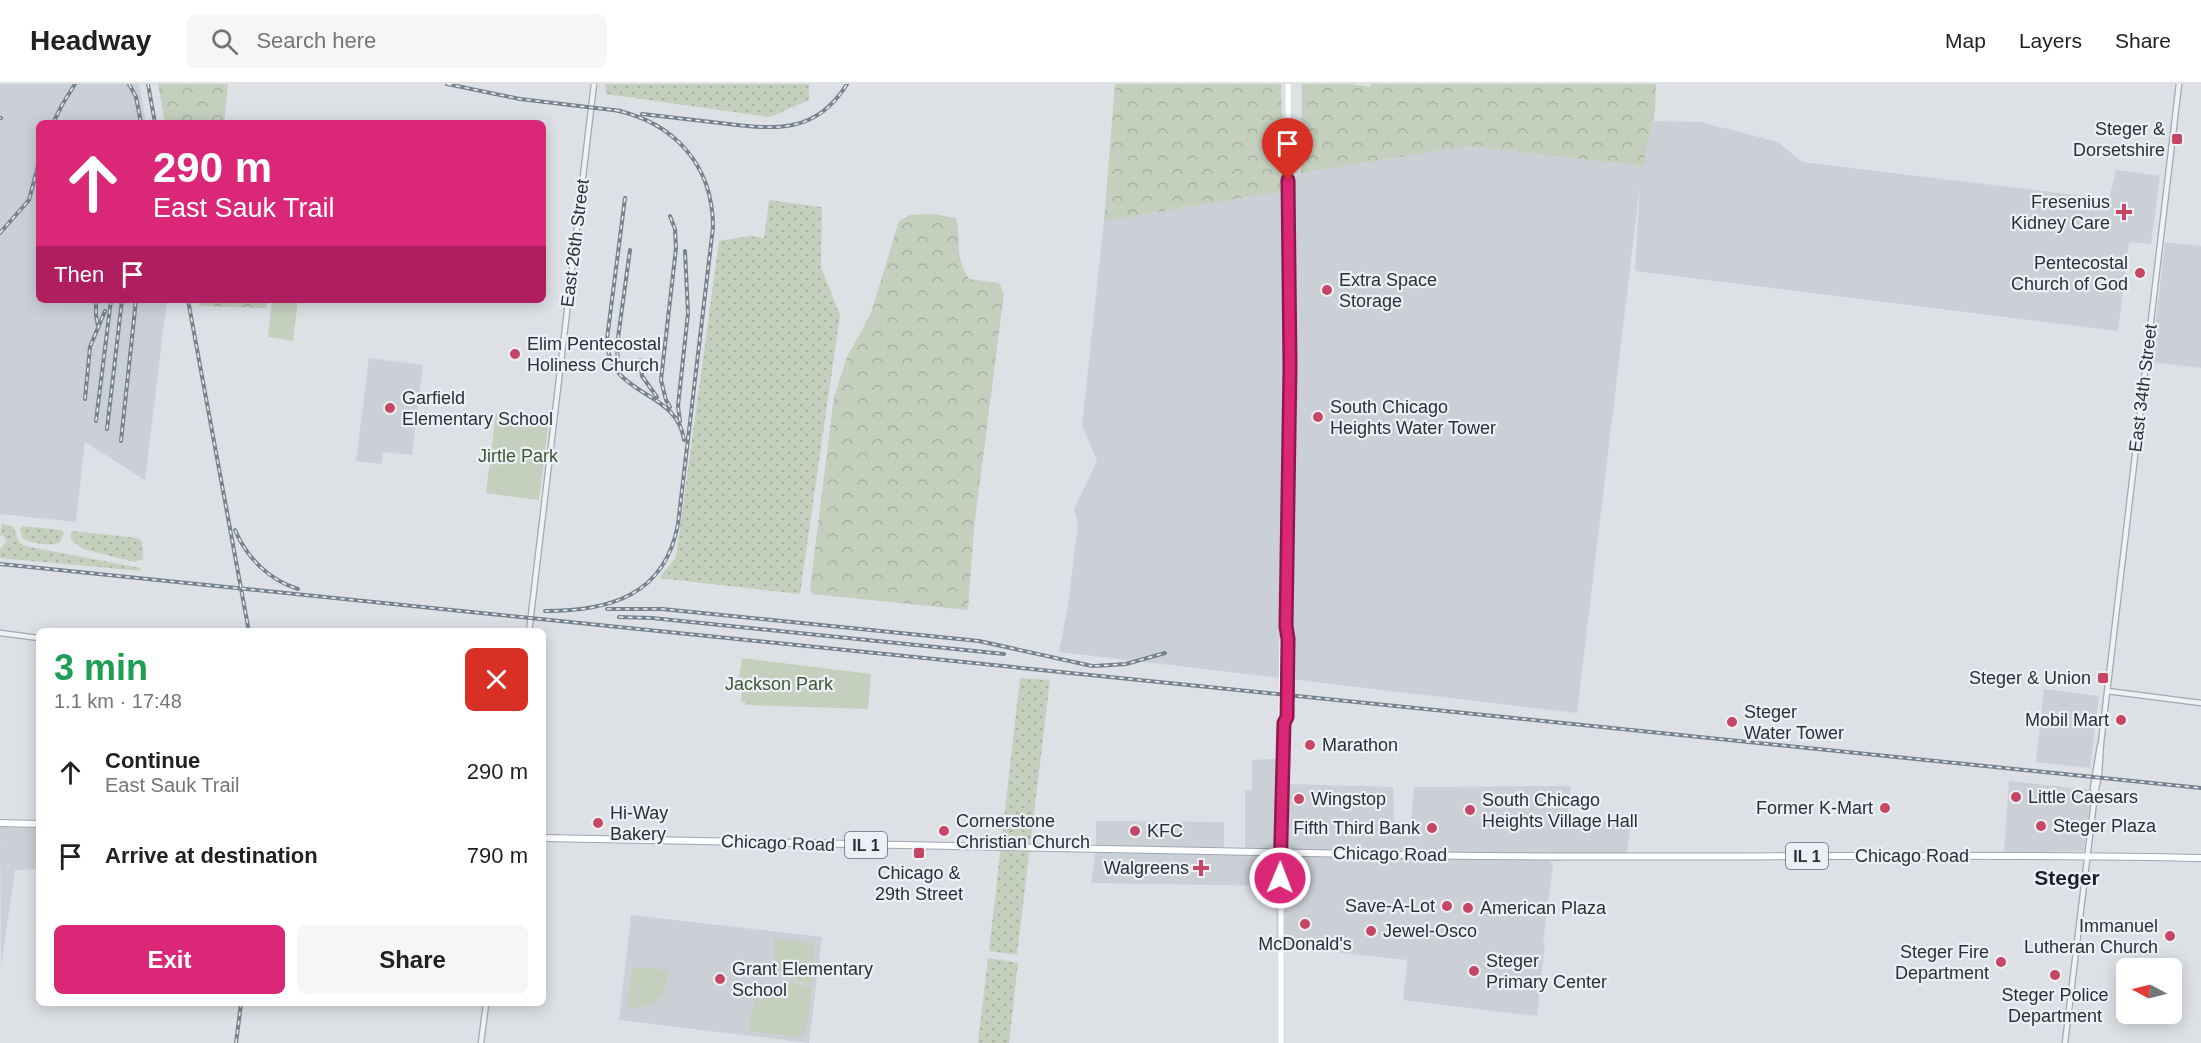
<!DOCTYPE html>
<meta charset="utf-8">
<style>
body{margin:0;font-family:Helvetica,sans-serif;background:#f6f6f6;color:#202124;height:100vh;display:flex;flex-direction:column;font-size:22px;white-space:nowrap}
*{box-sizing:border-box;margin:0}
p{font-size:20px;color:#757577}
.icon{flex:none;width:33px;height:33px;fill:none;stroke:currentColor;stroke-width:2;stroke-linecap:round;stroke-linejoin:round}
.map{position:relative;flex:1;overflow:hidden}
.panel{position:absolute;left:36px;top:544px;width:510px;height:378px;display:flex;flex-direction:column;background:#fff;border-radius:9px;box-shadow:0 3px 15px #0003}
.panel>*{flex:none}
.banner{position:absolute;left:36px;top:36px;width:510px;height:183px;border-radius:9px;box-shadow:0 3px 15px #0003;background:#db2777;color:#fff;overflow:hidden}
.needle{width:39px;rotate:277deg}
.controls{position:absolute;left:2116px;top:874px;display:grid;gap:12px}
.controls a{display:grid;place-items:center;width:66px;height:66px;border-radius:9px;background:#fff;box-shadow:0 3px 15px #0003;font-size:30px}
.pin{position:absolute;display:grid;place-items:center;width:51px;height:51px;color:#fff;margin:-62px -26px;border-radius:50% 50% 50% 0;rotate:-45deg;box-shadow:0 0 6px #0007}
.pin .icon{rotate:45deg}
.me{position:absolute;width:66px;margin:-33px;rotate:1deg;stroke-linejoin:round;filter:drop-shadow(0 0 4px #0008)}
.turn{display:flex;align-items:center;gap:21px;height:126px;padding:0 18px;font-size:27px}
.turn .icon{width:78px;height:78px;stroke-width:2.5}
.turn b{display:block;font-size:42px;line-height:51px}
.then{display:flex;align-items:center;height:57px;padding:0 18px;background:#0003;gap:12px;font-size:22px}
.round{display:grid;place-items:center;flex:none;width:63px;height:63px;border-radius:9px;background:#f6f6f6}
.head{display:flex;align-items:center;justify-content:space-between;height:102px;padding:0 18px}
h1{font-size:36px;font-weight:700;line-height:45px;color:#1e9e55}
.cta{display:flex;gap:12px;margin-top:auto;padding:12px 18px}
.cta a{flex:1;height:69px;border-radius:9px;background:#db2777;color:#fff;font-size:24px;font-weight:700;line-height:69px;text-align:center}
.cta a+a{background:#f6f6f6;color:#202124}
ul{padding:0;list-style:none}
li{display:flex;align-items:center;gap:18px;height:84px;padding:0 18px}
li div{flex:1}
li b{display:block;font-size:22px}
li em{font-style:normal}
header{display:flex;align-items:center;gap:36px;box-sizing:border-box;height:84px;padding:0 30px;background:#fff;border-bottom:2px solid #e0e0e0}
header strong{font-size:28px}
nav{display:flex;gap:33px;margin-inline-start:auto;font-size:21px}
.search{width:420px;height:54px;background:#f6f6f6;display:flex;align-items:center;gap:15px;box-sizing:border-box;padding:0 21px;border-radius:9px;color:#757577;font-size:22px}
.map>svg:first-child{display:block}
</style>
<header>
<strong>Headway</strong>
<div class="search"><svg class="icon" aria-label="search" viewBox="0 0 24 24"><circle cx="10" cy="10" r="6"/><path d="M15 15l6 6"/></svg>Search here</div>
<nav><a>Map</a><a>Layers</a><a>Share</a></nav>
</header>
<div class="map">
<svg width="2201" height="959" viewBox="0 0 2201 959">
<defs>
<pattern id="grass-dots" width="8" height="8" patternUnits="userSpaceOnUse" patternTransform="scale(1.5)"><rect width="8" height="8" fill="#c4cfbe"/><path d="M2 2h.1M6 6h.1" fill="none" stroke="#a8b2a4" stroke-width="1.8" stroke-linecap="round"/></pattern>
<pattern id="forest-crowns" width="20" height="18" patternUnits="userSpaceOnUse" patternTransform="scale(1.5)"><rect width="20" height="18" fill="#c4cfbe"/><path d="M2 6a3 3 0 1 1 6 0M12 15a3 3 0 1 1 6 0" fill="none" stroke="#a8b2a4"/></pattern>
</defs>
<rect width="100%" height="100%" fill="#dde1e6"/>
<path fill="#cbd0d7" d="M0,0H139L146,39H39V216H167L145,396L85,358L76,438L0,430Z
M1653,37L1701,38L1778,58L1802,78L2109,115L2116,86L2160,92L2151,160L2129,158L2118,247L1635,187L1640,101L1577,629L1059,568L1068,522L1078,439L1074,425L1097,377L1082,341L1104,137L1284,107L1301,89L1468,62L1642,82Z
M2165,158L2201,162V284L2151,278Z
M369,274L423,281L412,371L383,368L382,380L356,377Z
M2044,605L2099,612L2090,684L2036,678Z
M1289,674L1288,700L1393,703L1394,737L1411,738L1414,703L1571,702L1567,734L1631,739L1626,776H1562L1550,778L1553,782L1543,858H1545L1537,932L1403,916L1408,868L1407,876L1276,862V802L1091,799L1096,761V737L1224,738V764H1245V707L1252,706V676Z
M2009,697L2091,706L2084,767L2004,769Z
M0,743L39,744V785L15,786L1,883Z
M631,831L822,853L809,959L619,936Z"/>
<path fill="url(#grass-dots)" d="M605,0H809V16L770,33L606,10Z
M769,116L822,123L821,183L840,231L800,510L659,494L676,473L719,157L750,152L764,154Z
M2,440L14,443L18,457L25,462L140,484L141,487L0,474V465L7,457L3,451L0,452Z
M22,442L61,446L64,449C63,451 61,456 60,458C56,463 27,459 23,454C22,453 20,446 20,445Z
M73,447L138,454L142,458L143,475L135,478L83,465L71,456V449Z
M1020,594L1050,596L1017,871L989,867Z
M988,874L1018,879L1009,959H978Z"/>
<path fill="url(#forest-crowns)" d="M158,0H228L224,39H165Z
M1115,0H1281L1284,107L1104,137Z
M1302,0H1352L1370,3L1371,0H1656L1655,27L1643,82L1468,62L1301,89Z
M933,130L956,134C962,159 953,168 969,195L999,199L1004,209L974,444L968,526L812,510L810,505L834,313L847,273L871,229L899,137L910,131Z
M198,216H267L266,224L199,222Z"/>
<path fill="#c4cfbe" d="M272,216H298L293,257L268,253Z
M496,329L549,335L539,416L486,409Z
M742,574L871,590L868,625L745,621V618H741L743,595L739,594Z
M774,854L813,859L815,863L811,900C776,891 775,891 774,854Z
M636,883L668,886C666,915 657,925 627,923L632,886Z
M793,899L812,904L806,947L800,953L750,947C749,913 761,902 793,899Z"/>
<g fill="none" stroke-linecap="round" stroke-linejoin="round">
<g stroke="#a3a8af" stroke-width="7">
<path id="tertiary" d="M529,548L594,0
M0,549L39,554
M2107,607L2201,619
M2095,709L2093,704L2100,662
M481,959L486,920
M2065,959L2095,709L2099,691L2101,659L2179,0"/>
</g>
<g stroke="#9ca7b1" stroke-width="8">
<path id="primary" d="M0,739L39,740
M543,754C832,762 1121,766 1409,771C1673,776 1937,768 2201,774"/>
</g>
<use href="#tertiary" stroke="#eff1f4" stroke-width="4.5"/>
<path stroke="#fff" stroke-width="5" d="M1284,639C1291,625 1290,561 1286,544
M1281,959V768L1284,639L1281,633L1282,556L1286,542L1287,514L1290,283L1288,0"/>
<use href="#primary" stroke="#fff" stroke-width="6"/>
<g stroke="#77828f" stroke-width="4">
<path id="rail" d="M129,0L136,13L141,39
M148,0L155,39
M447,0L520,15L621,27
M642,30C668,33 694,36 720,39C773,45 815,52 847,0
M0,34H1
M53,39L62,21L75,0
M625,114L607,255C607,314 677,304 684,356
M0,149L29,116L39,78
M96,216V231L98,242
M188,216L249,548
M640,276L642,292L657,313
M618,282L617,261L630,166
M85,315L90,263L105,227
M670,323L666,316L661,296L676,164L675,145L670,132
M96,337L111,216
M680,337L678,322L688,229L685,167
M107,345L122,216
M121,357L136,216
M235,446C247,474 269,496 298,505
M0,480L2201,704
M607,525H662L979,557L1092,582
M545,527C609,527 665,512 678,440L713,143C713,81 674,38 614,26
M619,533L652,534L1004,570
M1095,582L1126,580L1165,569
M236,959L241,920"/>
</g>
<use href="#rail" stroke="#ecf0f4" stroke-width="1.5" stroke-dasharray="4.5" stroke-linecap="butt"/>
</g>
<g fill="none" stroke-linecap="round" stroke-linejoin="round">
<g stroke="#8e194d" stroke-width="15">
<path id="route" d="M1280,794L1284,639L1287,633L1288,555L1286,542L1290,283L1288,96"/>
</g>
<use href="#route" stroke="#db2777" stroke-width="10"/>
</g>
<g fill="#c74565" stroke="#ecf0f4" stroke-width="2">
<rect x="2171" y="49" width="12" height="12" rx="3"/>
<path d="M2121 119h6v6h6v6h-6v6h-6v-6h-6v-6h6z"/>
<circle cx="2140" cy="189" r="6"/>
<circle cx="1327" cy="206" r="6"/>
<circle cx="515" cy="270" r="6"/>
<circle cx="390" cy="324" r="6"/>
<circle cx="1318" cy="333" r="6"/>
<rect x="2097" y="588" width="12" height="12" rx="3"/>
<circle cx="2121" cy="636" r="6"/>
<circle cx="1732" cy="638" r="6"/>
<circle cx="1310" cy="661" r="6"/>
<circle cx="2016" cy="713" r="6"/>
<circle cx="1299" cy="715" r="6"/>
<circle cx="1885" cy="724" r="6"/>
<circle cx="1470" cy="726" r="6"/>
<circle cx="598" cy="739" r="6"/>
<circle cx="2041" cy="742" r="6"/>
<circle cx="1432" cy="744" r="6"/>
<circle cx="944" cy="747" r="6"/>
<circle cx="1135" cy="747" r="6"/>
<rect x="913" y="763" width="12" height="12" rx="3"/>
<path d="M1198 775h6v6h6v6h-6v6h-6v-6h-6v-6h6z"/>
<circle cx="1447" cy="822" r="6"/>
<circle cx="1468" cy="824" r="6"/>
<circle cx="1305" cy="840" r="6"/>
<circle cx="1371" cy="847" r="6"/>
<circle cx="2170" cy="852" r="6"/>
<circle cx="2001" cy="878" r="6"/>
<circle cx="1474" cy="887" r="6"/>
<circle cx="2055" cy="891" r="6"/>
<circle cx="720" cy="895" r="6"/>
</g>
<g text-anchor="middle" stroke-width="4.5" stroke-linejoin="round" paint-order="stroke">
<g fill="#ecf0f4" stroke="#626a72" stroke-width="1.5">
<rect x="845" y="748" width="42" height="26" rx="4.5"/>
<rect x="1786" y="759" width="42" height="26" rx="4.5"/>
</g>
<g font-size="16" font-weight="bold" fill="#27303b">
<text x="866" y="767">IL 1</text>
<text x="1807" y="778">IL 1</text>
</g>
<g font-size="18" fill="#27303b" stroke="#ecf0f4" text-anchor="start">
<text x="2165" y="51" text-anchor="end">Steger &amp;<tspan x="2165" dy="21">Dorsetshire</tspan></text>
<text x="2110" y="124" text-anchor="end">Fresenius<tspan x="2110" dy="21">Kidney Care</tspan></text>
<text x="2128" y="185" text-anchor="end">Pentecostal<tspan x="2128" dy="21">Church of God</tspan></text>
<text x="1339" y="202">Extra Space<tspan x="1339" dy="21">Storage</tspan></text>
<text x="527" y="266">Elim Pentecostal<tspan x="527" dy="21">Holiness Church</tspan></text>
<text x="402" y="320">Garfield<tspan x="402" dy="21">Elementary School</tspan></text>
<text x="1330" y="329">South Chicago<tspan x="1330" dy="21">Heights Water Tower</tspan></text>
<text x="2091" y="600" text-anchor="end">Steger &amp; Union</text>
<text x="1744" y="634">Steger<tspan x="1744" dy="21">Water Tower</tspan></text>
<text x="2109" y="642" text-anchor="end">Mobil Mart</text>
<text x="1322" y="667">Marathon</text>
<text x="2028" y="719">Little Caesars</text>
<text x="1311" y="721">Wingstop</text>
<text x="1482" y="722">South Chicago<tspan x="1482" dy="21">Heights Village Hall</tspan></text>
<text x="1873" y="730" text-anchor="end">Former K-Mart</text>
<text x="610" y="735">Hi-Way<tspan x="610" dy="21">Bakery</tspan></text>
<text x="956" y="743">Cornerstone<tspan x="956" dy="21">Christian Church</tspan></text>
<text x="2053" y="748">Steger Plaza</text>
<text x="1420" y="750" text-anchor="end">Fifth Third Bank</text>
<text x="1147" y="753">KFC</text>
<text x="1189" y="790" text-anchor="end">Walgreens</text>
<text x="919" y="795" text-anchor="middle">Chicago &amp;<tspan x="919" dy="21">29th Street</tspan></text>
<text x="1435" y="828" text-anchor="end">Save-A-Lot</text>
<text x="1480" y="830">American Plaza</text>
<text x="2158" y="848" text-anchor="end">Immanuel<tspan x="2158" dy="21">Lutheran Church</tspan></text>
<text x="1383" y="853">Jewel-Osco</text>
<text x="1305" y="866" text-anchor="middle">McDonald's</text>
<text x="1989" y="874" text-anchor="end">Steger Fire<tspan x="1989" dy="21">Department</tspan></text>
<text x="1486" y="883">Steger<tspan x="1486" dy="21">Primary Center</tspan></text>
<text x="732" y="891">Grant Elementary<tspan x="732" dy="21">School</tspan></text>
<text x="2055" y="917" text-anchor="middle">Steger Police<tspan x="2055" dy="21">Department</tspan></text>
</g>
<g font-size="18" fill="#27303b" stroke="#ecf0f4">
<text transform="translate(575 159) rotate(-83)" y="6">East 26th Street</text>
<text transform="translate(2143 304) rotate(-83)" y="6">East 34th Street</text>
<text transform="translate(778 759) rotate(2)" y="6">Chicago Road</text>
<text transform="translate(1390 770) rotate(1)" y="6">Chicago Road</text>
<text x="1912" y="778">Chicago Road</text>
</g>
<g font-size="18" fill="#3e5735" stroke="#ecf0f4">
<text x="518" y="378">Jirtle Park</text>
<text x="779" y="606">Jackson Park</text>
</g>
<g font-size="21" font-weight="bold" fill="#19212c" stroke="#ecf0f4">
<text x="2067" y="801">Steger</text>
</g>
</g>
</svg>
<div class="controls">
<a><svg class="needle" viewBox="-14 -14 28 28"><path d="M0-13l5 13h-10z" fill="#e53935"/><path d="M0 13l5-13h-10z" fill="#757577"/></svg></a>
</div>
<div class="pin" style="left:1288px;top:96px;background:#d93025"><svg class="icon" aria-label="arrive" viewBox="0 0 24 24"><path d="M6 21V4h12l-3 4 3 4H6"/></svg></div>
<svg class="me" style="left:1280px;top:794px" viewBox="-20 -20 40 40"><circle r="17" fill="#db2777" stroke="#fff" stroke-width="3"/><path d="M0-11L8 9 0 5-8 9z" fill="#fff"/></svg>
<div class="banner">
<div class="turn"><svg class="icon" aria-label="ahead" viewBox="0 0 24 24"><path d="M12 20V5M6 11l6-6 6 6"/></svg><div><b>290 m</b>East Sauk Trail</div></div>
<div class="then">Then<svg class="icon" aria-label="arrive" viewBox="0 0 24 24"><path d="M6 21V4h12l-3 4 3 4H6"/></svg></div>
</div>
<section class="panel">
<div class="head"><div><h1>3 min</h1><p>1.1 km · 17:48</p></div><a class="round" style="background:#d93025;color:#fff"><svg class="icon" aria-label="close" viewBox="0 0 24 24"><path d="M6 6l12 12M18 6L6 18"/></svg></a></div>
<ul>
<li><svg class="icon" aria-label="ahead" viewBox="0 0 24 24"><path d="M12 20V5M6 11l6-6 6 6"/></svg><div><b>Continue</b><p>East Sauk Trail</p></div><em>290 m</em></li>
<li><svg class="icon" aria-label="arrive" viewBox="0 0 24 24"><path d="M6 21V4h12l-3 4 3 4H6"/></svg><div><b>Arrive at destination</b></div><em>790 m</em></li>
</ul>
<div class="cta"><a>Exit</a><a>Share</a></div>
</section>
</div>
